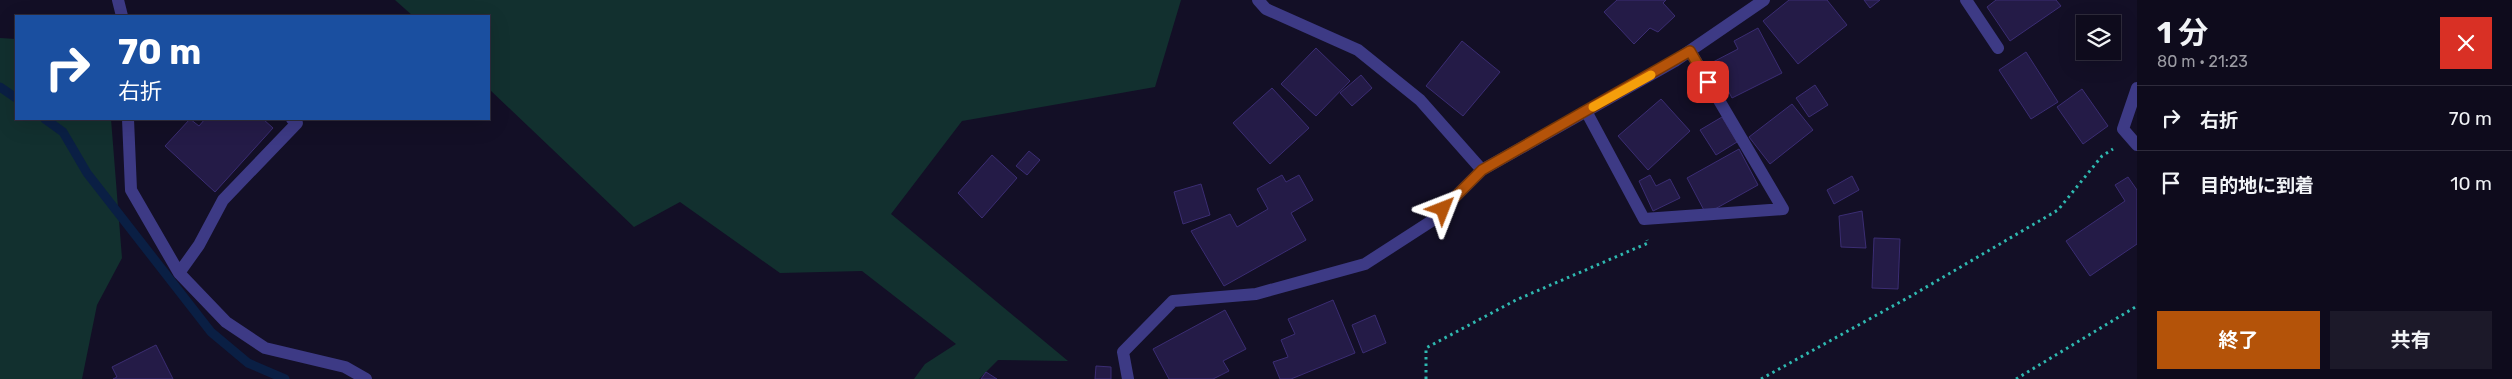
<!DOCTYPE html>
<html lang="ja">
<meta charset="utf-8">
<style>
body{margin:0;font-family:Rubik,"Noto Sans JP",sans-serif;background:#1c1929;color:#f1f3f6;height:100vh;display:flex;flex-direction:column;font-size:19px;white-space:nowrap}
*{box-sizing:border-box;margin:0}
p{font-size:16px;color:#9b9ba3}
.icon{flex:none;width:28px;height:28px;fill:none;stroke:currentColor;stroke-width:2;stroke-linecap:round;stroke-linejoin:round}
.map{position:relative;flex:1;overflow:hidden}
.sheet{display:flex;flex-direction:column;background:#0e0b1c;width:375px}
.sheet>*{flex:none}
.hud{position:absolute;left:15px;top:15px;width:475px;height:105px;border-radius:0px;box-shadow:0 5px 20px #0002,0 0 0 1px #2e2b3b;background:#1a4fa0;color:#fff;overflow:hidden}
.controls{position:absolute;left:2076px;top:15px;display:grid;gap:10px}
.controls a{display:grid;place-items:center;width:45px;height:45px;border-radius:0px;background:#0e0b1c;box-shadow:0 5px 20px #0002,0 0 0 1px #2e2b3b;font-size:25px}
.pin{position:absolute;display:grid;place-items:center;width:42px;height:42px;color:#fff;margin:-21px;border-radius:10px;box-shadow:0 2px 8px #0006}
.me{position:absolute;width:55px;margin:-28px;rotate:45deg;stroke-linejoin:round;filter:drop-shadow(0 0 4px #0008)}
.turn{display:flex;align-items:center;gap:18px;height:105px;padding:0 20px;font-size:22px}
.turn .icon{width:65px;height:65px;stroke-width:2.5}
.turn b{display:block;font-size:35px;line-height:42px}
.round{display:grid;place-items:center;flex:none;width:52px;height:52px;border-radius:0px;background:#1c1929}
.headline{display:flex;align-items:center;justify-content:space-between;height:85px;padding:0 20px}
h1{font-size:30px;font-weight:700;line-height:38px}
.cta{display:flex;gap:10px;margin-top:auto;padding:10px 20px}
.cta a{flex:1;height:58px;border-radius:0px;background:#b45309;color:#fff;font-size:20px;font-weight:700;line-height:58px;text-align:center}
.cta a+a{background:#1c1929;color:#f1f3f6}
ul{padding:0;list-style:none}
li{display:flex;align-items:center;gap:15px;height:65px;padding:0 20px;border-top:1px solid #2e2b3b}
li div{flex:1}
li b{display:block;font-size:19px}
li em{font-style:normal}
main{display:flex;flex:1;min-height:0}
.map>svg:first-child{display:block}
</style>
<main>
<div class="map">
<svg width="2137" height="379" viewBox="0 0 2137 379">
<rect width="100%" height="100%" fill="#130f26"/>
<path fill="#12302f" d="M395,0H1181L1155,87L962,121L891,214L1068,361L998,360L979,379H914L925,364L956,344L862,271L780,273L680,202L634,227L489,89V16H413Z
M0,38L16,39V119H111L122,258L97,305L82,379H0Z"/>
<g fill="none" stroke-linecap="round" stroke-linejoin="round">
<path stroke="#0a1f44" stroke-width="9" d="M0,87L16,98
M45,119L63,132L87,173L211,332L248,363L285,379"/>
</g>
<path fill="#241b47" stroke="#3b2d73" d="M1617,0H1666L1663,3L1675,16L1658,32L1650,28L1634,44L1604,12Z
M1789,0H1827L1847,25L1798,64L1763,21Z
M1864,0H1880L1870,8Z
M1996,0H2056L2061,6L2010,41L1987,7Z
M1758,28L1782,73L1732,98L1713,62L1738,49L1734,41Z
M1462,41L1500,72L1463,116L1426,86Z
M1316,48L1350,81L1316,116L1281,84Z
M2026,52L2058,102L2031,119L1999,70Z
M1361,75L1372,88L1352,106L1340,93Z
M1815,85L1828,105L1809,117L1796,98Z
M1272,88L1309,128L1270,164L1233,123Z
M2082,89L2108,126L2083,144L2057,107Z
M1661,99L1690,131L1648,170L1618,136Z
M1792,104L1813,130L1770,164L1749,137Z
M1722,117L1737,142L1716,155L1700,130Z
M190,119L199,126L205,119H263L273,128L215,192L165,146Z
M1739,149L1758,185L1706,214L1687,178Z
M1029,151L1040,160L1027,175L1016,166Z
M992,155L1017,178L982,218L958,193Z
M1282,175L1286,182L1299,175L1313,200L1291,213L1306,240L1224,286L1191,231L1230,214L1237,227L1268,209L1257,189Z
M1650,175L1656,186L1670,179L1680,198L1653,211L1639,181Z
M1852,176L1859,190L1834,204L1827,190Z
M2128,177L2137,190V244L2090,276L2066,241L2125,201L2115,185Z
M1201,184L1210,215L1183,224L1174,192Z
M1862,211L1866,248L1841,247L1839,216Z
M1874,238L1900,239L1898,289L1872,288Z
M1333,300L1355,353L1291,379H1280L1273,362L1288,357L1281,340L1295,334L1288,319Z
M1225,310L1246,349L1223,361L1229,371L1213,379H1169L1153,349Z
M1375,315L1386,343L1363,353L1352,325Z
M156,345L173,379H113L117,377L112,367Z
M1096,366L1111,367V379H1095Z
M986,372L997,379H981Z"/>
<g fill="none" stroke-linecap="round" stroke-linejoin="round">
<path stroke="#2fb8b0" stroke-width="3" stroke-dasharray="2.5 4" stroke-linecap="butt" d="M1426,379V348L1516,300L1648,243L1647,240
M1761,379L1911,296L2058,210L2102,156L2113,149
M2016,379L2137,306"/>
<path stroke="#3d3a85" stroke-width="12" d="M118,0L122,16
M1258,0L1266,9L1358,50L1420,100L1482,170
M1966,0L1998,48
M2137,88L2123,129L2137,145
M1586,111L1644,219L1783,209L1690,51
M128,119L131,190L179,273L226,322L265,348L345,367L366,379
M179,273L199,245L223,200L297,123L292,119
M1128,379L1123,352L1173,301L1256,294L1365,264L1430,222L1482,170L1675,61L1764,0"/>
</g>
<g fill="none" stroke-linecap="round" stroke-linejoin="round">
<g stroke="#753606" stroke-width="12">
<path id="route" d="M1443,209L1482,170L1690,51L1708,82"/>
</g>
<use href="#route" stroke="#b45309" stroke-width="9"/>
<path stroke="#f59e0b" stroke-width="9" d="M1593,107L1651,75"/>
</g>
</svg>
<div class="controls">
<a><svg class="icon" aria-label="layers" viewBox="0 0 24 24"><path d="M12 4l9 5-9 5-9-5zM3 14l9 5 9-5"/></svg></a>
</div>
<div class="pin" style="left:1708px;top:82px;background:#d93025"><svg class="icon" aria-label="arrive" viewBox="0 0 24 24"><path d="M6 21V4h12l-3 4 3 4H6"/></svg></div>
<svg class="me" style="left:1443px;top:209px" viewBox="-20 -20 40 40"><path d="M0-17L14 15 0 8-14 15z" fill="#b45309" stroke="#fff" stroke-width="4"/></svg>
<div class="hud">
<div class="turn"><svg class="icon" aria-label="right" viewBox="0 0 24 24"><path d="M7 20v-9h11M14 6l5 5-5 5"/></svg><div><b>70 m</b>右折</div></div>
</div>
</div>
<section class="sheet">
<div class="headline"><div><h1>1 分</h1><p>80 m · 21:23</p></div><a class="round" style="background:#d93025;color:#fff"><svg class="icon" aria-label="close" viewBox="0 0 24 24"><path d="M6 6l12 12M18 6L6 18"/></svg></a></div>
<ul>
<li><svg class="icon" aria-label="right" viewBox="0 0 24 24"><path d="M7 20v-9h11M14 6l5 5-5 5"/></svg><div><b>右折</b></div><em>70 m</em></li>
<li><svg class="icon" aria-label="arrive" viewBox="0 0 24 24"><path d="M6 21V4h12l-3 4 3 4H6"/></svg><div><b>目的地に到着</b></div><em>10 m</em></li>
</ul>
<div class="cta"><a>終了</a><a>共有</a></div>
</section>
</main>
